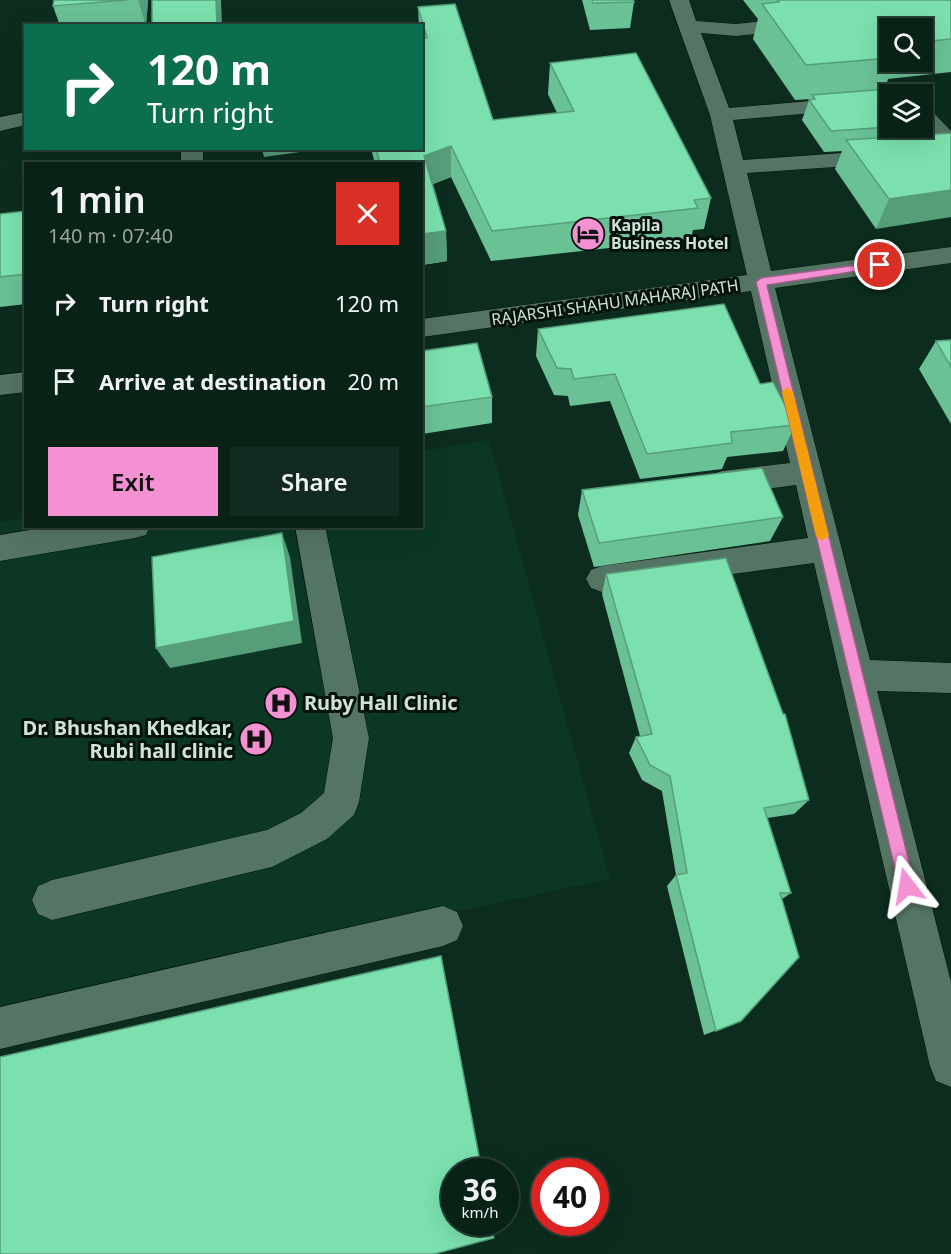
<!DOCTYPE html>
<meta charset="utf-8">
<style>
body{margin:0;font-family:"Noto Sans",sans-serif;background:#122a1f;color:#f1f3f6;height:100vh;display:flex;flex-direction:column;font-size:22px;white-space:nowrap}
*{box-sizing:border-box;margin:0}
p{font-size:20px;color:#99a4a1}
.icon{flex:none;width:33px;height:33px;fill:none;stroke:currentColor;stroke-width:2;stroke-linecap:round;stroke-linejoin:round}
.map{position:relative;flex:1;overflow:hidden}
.sheet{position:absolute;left:24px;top:162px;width:399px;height:366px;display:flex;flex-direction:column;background:#092216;border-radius:0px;box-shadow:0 6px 24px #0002,0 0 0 2px #293f35}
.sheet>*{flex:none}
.top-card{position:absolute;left:24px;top:24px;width:399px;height:126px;border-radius:0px;box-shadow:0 6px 24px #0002,0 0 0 2px #293f35;background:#0b6e4f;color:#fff;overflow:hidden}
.buttons{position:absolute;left:879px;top:18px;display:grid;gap:12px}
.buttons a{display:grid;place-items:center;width:54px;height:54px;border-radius:0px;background:#092216;box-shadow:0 6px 24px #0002,0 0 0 2px #293f35;font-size:30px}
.speed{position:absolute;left:441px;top:1158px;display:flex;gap:12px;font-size:30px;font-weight:700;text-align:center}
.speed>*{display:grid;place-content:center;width:78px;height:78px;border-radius:50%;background:#092216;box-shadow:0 6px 24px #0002,0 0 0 2px #293f35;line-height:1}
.speed small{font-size:15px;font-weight:400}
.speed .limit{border:9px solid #d22;background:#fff;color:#111}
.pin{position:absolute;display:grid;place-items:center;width:51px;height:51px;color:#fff;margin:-26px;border:3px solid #fff;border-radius:50%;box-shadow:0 2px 6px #0007}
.me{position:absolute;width:66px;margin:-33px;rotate:346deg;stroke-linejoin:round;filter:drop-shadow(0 0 4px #0008)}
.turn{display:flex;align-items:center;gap:21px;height:126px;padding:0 24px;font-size:27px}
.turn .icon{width:78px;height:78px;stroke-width:2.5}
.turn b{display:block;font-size:42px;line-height:51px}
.round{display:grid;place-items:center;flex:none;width:63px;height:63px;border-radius:0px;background:#122a1f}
.overview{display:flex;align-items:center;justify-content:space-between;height:102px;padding:0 24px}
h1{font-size:36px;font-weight:600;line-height:45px}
.primary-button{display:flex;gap:12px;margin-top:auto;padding:12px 24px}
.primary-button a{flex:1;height:69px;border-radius:0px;background:#f491d3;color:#111;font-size:24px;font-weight:600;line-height:69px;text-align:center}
.primary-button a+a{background:#122a1f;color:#f1f3f6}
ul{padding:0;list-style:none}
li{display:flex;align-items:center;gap:18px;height:78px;padding:0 24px}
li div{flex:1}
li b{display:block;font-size:22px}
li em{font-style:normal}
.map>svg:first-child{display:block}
</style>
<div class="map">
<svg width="951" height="1254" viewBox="0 0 951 1254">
<rect width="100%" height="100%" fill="#0c2d1e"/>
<path fill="#0c3725" d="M489,440L610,879L0,1008V522L25,518L26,526H422V451Z"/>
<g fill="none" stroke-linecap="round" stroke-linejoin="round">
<g stroke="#001309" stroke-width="1">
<path id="minor" d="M669,0H689L696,21L736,24L800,17L807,19L810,23L807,27L800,29L736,36L701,33L729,108L890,94H894H890V106L733,120L743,160L940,146L922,127V108L930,109L951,131V159L747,173L771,271L951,247V263L775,288L870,660L951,663V693L877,691L951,982V1087L936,1081L930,1066L814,563L602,592L591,588L586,579L591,570L602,566L808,538L796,485L722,495L711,491L707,483L711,475L722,471L790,463L751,291L422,337V319L747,275L710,115Z
M26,112V125L0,131V117Z
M181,148H203V164H181Z
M26,372V392L0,395V375Z
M54,526H150L146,535L135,538L0,561V535Z
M295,526H325L369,738L359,802L354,815L327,839L272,867L52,920L38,914L32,900L38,886L52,880L267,830L301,813L324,793L333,738Z
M443,906L457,912L463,926L457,940L443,946L0,1049V1007Z"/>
</g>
<use href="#minor" fill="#547563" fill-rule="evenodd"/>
</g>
<path fill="#6ac196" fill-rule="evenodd" d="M54,0H148L146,26H60L53,6Z
M582,0H633L634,2L630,28L590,30Z
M743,0H951V72L888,79L885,89L890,128H922V110L934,124L929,134L876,229L835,169L842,151L824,152L802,120L809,100L811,99L795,100L753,39L758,19ZM890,28H922V62H890Z
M418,7L493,120L557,113L548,94L550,63L711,198L704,229L693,230L691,239L491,261L451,177L433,184L446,231L447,261L422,265V164H375L371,148H422V26H419Z
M26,211V304L0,307V214Z
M538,329L760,384L795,425L783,451L727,457L722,469L640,479L610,401L570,406L568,396L554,395L536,356Z
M951,340V424L919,369L936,341Z
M422,351L492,397V423L422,434Z
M582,490L783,517L770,541L594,567L578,515Z
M606,574L809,800L794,814L767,818L791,893L782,899L741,1021L704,1035L667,886L676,875L662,791L642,780L629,753L636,737L640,736L602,594Z"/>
<path fill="#569d7a" d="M138,0H148L146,26Z
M216,0H221L222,26H217Z
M451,146V177L426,187L424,156Z
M262,148H329L264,157Z
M951,190V217L876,229L889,199Z
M446,231L447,261L422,265V234Z
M282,533L290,557L302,643L170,668L156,648Z"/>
<path fill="#7be0ae" stroke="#569d7a" stroke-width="1.5" d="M54,0H127L53,6Z
M152,0H216L217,26H152Z
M592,0H633L634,2L593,3Z
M777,0H951V39L922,42V28H890V46H888L890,48V58L806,65L762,4L779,2Z
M455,4L493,120L574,111L550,63L636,53L711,198L694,200L698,208L492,231L451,146L424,156L446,231L422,234V164H380L376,148H422V39L427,38L418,7Z
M901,83L910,94H890V127L831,131L809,100L815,99L812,95L899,88Z
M922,110L934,124L922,125Z
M951,133V190L889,199L846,140Z
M26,211V274L0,277V214Z
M724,304L760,384L773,382L795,425L731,432L732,443L647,454L615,374L574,379L571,369L557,368L538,329Z
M951,340V367L936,341Z
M477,343L492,397L422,407V351Z
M762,468L783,517L599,543L582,490Z
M282,533L294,621L156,648L152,557Z
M726,558L783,714H785L809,800L764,808L791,893H780L799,957L741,1021L716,1031L676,875L687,873L670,776L650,765L636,737L652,734L606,574Z
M441,956L482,1172H454V1222H491L494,1238L434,1254H0V1057Z"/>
<path fill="#f491d3" stroke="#9f5e89" stroke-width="1.5" d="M880,262L885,265L883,267L767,285L915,886L913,892L907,894L901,892L899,886L756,282L761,278Z"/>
<path fill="#f59e0b" d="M787,387L793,392L829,536L822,541L816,536L782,392Z"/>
<defs>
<g id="hotel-disc" transform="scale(1.725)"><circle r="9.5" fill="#f491d3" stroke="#05120b"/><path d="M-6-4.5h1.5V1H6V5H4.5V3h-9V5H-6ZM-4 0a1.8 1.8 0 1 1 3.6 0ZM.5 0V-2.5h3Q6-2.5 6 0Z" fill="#111"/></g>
<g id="hospital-disc" transform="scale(1.725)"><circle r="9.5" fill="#f491d3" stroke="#05120b"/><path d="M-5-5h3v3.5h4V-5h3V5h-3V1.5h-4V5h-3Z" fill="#111"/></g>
</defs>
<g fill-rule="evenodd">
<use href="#hotel-disc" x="588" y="234"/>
<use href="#hospital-disc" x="281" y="703"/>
<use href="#hospital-disc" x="256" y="739"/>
</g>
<g text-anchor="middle" stroke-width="6" stroke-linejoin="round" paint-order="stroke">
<g font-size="16" font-weight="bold" fill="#d1e3d9" stroke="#05120b" text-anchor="start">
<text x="611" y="231">Kapila<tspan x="611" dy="18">Business Hotel</tspan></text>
</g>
<g font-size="16" fill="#d1e3d9" stroke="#05120b">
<text transform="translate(615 302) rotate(-8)" y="6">RAJARSHI SHAHU MAHARAJ PATH</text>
</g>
<g font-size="20" font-weight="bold" fill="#d1e3d9" stroke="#05120b" text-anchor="start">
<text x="304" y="710">Ruby Hall Clinic</text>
<text x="233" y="735" text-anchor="end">Dr. Bhushan Khedkar,<tspan x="233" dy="23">Rubi hall clinic</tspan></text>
</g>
</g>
</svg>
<div class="buttons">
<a><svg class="icon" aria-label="search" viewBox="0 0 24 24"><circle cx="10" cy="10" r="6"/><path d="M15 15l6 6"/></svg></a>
<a><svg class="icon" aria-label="layers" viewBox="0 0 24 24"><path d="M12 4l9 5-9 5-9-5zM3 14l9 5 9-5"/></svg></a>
</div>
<div class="speed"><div>36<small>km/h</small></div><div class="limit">40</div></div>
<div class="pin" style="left:880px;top:265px;background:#d93025"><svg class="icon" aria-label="arrive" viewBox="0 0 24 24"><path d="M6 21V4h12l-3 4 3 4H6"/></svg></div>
<svg class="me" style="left:907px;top:886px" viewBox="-20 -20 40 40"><path d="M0-17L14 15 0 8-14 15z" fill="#f491d3" stroke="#fff" stroke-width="4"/></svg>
<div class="top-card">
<div class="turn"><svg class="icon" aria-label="right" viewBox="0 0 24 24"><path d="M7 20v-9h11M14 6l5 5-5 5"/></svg><div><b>120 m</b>Turn right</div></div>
</div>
<section class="sheet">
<div class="overview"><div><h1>1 min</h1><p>140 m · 07:40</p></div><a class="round" style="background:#d93025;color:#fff"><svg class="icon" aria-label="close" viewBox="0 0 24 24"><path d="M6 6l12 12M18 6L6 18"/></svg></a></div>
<ul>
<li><svg class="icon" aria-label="right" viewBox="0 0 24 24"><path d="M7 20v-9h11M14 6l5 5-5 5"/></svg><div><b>Turn right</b></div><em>120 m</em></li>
<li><svg class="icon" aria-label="arrive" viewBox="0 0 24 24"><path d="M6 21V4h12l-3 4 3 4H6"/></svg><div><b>Arrive at destination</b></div><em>20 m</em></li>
</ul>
<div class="primary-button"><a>Exit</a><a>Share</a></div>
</section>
</div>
